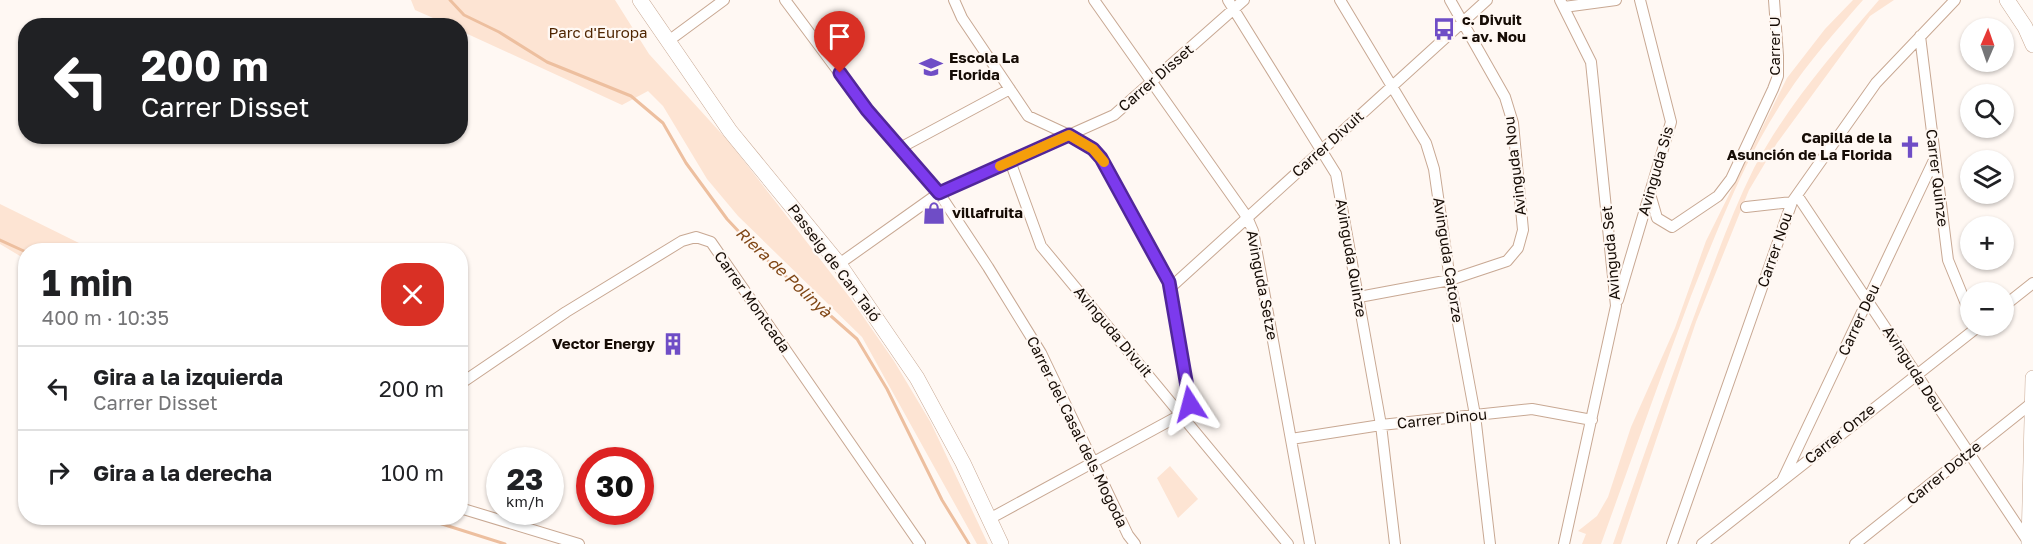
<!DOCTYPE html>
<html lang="es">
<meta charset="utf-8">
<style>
body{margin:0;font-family:"Golos Text",sans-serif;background:#f2f2f2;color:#202124;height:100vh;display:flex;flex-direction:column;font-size:22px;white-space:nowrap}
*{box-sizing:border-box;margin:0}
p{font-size:20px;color:#757577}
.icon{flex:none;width:33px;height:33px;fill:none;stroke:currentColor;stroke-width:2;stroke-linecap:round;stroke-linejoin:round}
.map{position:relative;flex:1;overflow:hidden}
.details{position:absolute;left:18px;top:243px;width:450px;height:282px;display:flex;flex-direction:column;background:#fff;border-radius:24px;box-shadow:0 2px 4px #0004}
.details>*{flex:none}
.guide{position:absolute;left:18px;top:18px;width:450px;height:126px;border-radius:24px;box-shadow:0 2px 4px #0004;background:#202124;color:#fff;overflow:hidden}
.needle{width:39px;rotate:2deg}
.buttons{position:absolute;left:1960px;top:18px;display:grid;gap:12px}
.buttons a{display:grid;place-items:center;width:54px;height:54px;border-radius:50%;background:#fff;box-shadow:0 2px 4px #0004;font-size:30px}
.speed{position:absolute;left:486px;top:447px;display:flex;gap:12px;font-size:30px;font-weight:700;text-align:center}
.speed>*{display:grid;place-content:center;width:78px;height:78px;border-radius:50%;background:#fff;box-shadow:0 2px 4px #0004;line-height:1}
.speed small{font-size:15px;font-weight:400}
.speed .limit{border:9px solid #d22;background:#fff;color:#111}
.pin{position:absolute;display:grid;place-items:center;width:51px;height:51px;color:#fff;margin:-62px -26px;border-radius:50% 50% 50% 0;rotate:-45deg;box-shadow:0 0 6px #0007}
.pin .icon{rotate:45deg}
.me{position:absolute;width:66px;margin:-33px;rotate:351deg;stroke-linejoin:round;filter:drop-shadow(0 0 4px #0008)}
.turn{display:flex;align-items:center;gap:21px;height:126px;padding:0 24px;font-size:27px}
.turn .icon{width:78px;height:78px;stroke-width:2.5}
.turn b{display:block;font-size:42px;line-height:51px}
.round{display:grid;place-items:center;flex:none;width:63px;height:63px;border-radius:24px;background:#f2f2f2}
.overview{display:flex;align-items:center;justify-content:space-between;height:102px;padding:0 24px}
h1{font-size:36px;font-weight:700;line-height:45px}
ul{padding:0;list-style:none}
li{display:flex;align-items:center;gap:18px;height:84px;padding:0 24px;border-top:2px solid #e0e0e0}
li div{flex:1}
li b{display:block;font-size:22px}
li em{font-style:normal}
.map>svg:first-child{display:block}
</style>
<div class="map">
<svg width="2033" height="544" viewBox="0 0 2033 544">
<rect width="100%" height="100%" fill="#fff8f3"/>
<path fill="#fde4d3" d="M411,0H615L649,54L730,143L851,299L894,361L931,423L988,544H977L862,337L738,216L707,179L663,106L648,91L622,105L461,31L460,26L449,25L415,10Z
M1853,0H1863C1836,31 1809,61 1786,96C1745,157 1718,228 1691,296C1660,378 1631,461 1601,544H1582L1586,534L1578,531L1597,516L1608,497L1631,427L1675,328L1706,241L1787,78L1825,29Z
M1879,0H1894L1870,16L1777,143L1749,190L1696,322L1621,544H1613C1641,463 1669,383 1699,303C1716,258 1732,212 1754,168C1787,106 1833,53 1879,0Z
M0,204L81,244L91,250H26L25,259L0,244Z
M1170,466L1198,499L1178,518L1157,478Z"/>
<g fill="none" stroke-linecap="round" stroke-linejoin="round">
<path stroke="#edbf9f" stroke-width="3" d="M450,0L464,15L499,32L547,62L631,96L663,123L686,163L727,219L756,250L857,339L887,389L942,500L969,544
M0,240L26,252
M423,518L505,544"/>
<g stroke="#c8a893" stroke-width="12">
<path id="minor" d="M785,0L867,110L939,193L988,267L1041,353L1128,535L1135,544
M954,0L962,18L1028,116L1069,135L1093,149L1101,158L1169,282L1190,404L1182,414L991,518
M1094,0L1247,217L1253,231L1310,544
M1228,0L1336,174L1381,425L1395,544
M1340,0L1426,143L1434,169L1450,280L1475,415L1490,544
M1560,0L1591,62L1616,306L1564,544
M1564,7L1616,0
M1920,36L1948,260L1971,316
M667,42L724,0
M900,148L1010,89
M1010,161L1041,246L1288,544
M1650,194L1657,218L1672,227L1718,196L1731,179L1773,89L1778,76V56L1774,0
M1797,195L2029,543
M1746,207L1792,202
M839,264L939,193L1114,115L1244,0
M1170,288L1487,0
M1359,297L1450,280L1507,261L1518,248L1523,230L1513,123L1505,97L1450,0
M1618,300L1671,122L1640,0
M2004,306L2033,283
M460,384L566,312L682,241L696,237L711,242L920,544
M1291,439L1381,425L1532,409L1592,420
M1782,481L1935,158
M460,508L579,544
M1672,544L1792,202L1876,83L1955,0
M1702,544L1979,326
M1855,544L2033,402"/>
</g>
<g stroke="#c8a893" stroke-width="16">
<path id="secondary" d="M640,0L730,131L839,264L917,378L963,463L1001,544
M2007,0L2025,27L2033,45
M2029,544L2033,378"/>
</g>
<use href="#minor" stroke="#fff" stroke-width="10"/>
<use href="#secondary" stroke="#fff" stroke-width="15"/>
</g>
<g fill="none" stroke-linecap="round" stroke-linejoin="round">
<g stroke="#51269a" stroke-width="15">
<path id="route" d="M840,73L867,110L939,193L1069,135L1093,149L1101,158L1169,282L1190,404"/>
</g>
<use href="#route" stroke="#7c3aed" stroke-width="10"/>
<path stroke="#f59e0b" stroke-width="10" d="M1000,166L1069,135L1093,149L1104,162"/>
</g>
<defs>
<g id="bus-bare" transform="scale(1.8)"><path d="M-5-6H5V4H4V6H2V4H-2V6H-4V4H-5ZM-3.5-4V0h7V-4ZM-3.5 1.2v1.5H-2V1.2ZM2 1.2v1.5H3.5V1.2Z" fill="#6f4dc6" stroke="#fff8f3" stroke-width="2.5" paint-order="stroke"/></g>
<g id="school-bare" transform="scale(1.8)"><path d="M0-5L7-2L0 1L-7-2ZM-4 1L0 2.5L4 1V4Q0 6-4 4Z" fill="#6f4dc6" stroke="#fff8f3" stroke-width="2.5" paint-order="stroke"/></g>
<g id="church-bare" transform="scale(1.8)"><path d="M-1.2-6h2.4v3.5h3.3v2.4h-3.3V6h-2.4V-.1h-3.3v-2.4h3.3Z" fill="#6f4dc6" stroke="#fff8f3" stroke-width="2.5" paint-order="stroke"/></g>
<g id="shop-bare" transform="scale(1.8)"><path d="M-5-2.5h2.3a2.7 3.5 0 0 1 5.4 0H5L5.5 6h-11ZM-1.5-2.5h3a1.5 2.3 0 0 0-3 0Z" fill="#6f4dc6" stroke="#fff8f3" stroke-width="2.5" paint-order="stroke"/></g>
<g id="building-bare" transform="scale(1.8)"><path d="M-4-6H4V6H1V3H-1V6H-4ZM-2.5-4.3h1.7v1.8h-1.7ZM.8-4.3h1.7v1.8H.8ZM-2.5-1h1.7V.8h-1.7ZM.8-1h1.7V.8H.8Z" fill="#6f4dc6" stroke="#fff8f3" stroke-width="2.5" paint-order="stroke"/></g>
</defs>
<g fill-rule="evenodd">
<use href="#bus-bare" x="1444" y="29"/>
<use href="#school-bare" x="931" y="67"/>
<use href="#church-bare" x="1910" y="147"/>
<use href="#shop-bare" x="934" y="213"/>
<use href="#building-bare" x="673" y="344"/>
</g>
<g text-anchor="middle" stroke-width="4.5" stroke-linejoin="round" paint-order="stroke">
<g font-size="15" font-weight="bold" fill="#160c05" stroke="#fff8f3" text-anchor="start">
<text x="1462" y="25">c. Divuit<tspan x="1462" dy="17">- av. Nou</tspan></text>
<text x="949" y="63">Escola La<tspan x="949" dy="17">Florida</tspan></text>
<text x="1892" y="143" text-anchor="end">Capilla de la<tspan x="1892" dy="17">Asunción de La Florida</tspan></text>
<text x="952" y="218">villafruita</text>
<text x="655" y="349" text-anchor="end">Vector Energy</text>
</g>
<g font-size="15" fill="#4f2500" stroke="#fff8f3">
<text x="598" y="38">Parc d'Europa</text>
</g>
<g font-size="15" fill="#160c05" stroke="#fff8f3">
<text transform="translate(1775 46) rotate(-90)" y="5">Carrer U</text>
<text transform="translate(1156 78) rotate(-41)" y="5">Carrer Disset</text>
<text transform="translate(1328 144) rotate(-42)" y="5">Carrer Divuit</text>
<text transform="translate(1515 166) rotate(-97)" y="5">Avinguda Nou</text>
<text transform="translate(1656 171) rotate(-74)" y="5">Avinguda Sis</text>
<text transform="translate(1937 178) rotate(83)" y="5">Carrer Quinze</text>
<text transform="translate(1775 250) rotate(-71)" y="5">Carrer Nou</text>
<text transform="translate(1611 253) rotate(-95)" y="5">Avinguda Set</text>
<text transform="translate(1351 258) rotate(80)" y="5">Avinguda Quinze</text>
<text transform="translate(1448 260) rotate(81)" y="5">Avinguda Catorze</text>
<text transform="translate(834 263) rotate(53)" y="5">Passeig de Can Taió</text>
<text transform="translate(1262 285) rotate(79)" y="5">Avinguda Setze</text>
<text transform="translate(752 302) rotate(55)" y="5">Carrer Montcada</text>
<text transform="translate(1859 320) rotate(-65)" y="5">Carrer Deu</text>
<text transform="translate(1113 332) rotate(50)" y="5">Avinguda Divuit</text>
<text transform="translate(1913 369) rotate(57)" y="5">Avinguda Deu</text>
<text transform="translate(1442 419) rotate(-6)" y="5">Carrer Dinou</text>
<text transform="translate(1077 432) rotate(64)" y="5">Carrer del Casal dels Mogoda</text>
<text transform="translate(1840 434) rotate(-39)" y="5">Carrer Onze</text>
<text transform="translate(1944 473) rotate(-39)" y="5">Carrer Dotze</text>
</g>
<g font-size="16" font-style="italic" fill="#804716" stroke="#fff8f3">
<text transform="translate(784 272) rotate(43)" y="6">Riera de Polinyà</text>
</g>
</g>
</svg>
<div class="buttons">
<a><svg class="needle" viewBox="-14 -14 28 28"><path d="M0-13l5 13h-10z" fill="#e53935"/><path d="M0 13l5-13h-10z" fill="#757577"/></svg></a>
<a><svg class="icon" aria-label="search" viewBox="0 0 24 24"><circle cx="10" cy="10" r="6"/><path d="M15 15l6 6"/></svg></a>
<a><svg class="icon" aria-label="layers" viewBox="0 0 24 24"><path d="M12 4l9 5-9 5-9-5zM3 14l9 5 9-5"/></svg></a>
<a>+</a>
<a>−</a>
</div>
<div class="speed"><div>23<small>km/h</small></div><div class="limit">30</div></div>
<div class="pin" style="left:840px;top:73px;background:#d93025"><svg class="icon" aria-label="arrive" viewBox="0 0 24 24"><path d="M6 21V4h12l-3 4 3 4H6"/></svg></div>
<svg class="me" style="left:1190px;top:404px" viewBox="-20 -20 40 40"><path d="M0-17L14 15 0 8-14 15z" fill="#7c3aed" stroke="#fff" stroke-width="4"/></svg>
<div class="guide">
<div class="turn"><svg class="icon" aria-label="left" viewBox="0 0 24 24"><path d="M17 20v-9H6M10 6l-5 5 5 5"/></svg><div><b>200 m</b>Carrer Disset</div></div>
</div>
<section class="details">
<div class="overview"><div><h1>1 min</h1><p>400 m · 10:35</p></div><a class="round" style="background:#d93025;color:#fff"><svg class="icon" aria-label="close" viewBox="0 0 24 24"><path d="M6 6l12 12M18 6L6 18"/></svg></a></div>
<ul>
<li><svg class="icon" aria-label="left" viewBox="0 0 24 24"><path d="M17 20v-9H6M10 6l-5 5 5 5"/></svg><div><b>Gira a la izquierda</b><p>Carrer Disset</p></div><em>200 m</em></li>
<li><svg class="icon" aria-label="right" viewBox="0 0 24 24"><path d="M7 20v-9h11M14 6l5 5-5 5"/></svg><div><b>Gira a la derecha</b></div><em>100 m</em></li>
</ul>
</section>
</div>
